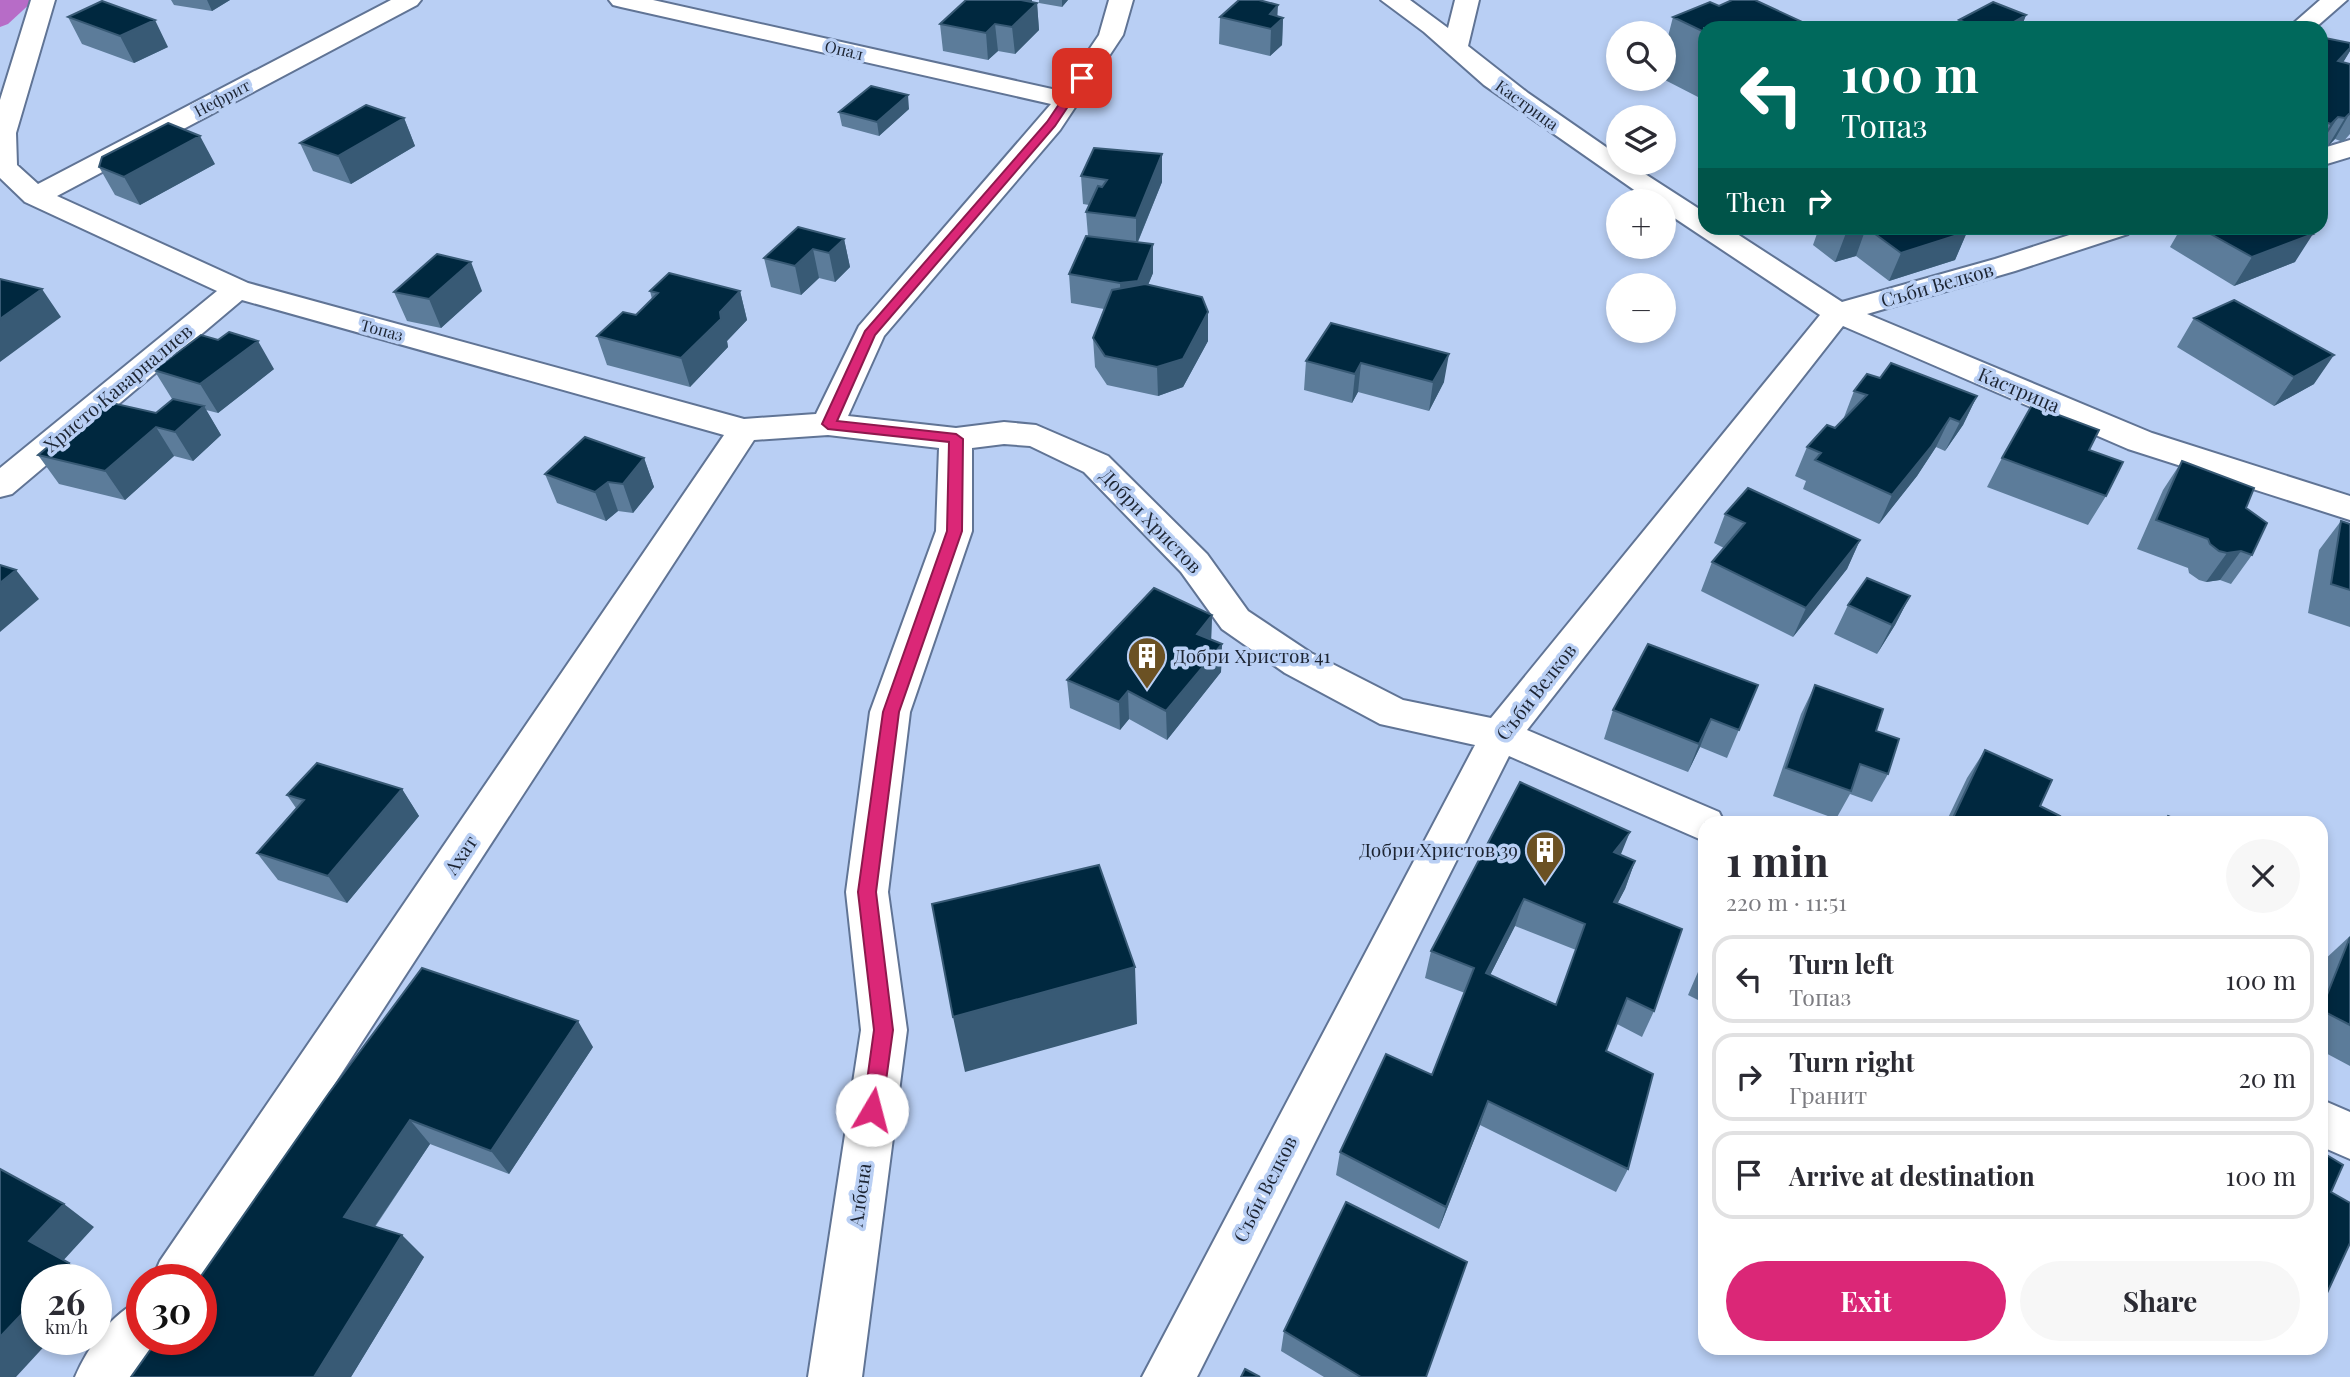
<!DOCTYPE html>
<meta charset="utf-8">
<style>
body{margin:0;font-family:"Playfair Display",serif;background:#f7f7f7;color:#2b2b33;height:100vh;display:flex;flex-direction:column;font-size:26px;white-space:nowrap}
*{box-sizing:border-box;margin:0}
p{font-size:23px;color:#7c7c81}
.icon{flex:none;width:38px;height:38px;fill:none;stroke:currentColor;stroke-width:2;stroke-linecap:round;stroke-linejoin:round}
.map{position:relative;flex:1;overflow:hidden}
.side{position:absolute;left:1698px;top:816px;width:630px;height:539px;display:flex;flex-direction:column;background:#fff;border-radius:21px;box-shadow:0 4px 10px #0003}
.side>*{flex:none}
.banner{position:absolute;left:1698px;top:21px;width:630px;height:214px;border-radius:21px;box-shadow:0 4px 10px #0003;background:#00695c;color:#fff;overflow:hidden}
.fabs{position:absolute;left:1606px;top:21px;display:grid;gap:14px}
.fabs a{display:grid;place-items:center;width:70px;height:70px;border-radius:50%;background:#fff;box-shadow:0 4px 10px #0003;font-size:35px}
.speed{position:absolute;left:21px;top:1264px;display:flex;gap:14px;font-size:35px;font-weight:700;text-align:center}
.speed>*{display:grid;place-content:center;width:91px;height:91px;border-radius:50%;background:#fff;box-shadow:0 4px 10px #0003;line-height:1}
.speed small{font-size:18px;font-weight:400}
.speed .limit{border:10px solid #d22;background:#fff;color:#111}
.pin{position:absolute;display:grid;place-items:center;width:60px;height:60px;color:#fff;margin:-30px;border-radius:14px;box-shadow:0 4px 10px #0006}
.me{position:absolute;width:77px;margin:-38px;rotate:8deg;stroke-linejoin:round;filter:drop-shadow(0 0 5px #0008)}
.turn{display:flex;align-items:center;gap:24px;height:147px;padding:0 28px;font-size:32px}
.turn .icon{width:91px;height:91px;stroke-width:2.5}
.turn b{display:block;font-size:49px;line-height:60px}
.then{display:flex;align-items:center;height:66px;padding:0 28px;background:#0003;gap:14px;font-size:26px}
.round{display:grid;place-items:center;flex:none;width:74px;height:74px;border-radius:37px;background:#f7f7f7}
.headline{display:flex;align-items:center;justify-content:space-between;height:119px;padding:0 28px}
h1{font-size:42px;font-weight:700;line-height:52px}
.action{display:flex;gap:14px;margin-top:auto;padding:14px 28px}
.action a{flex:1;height:80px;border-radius:42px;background:#db2777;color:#fff;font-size:28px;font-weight:700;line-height:80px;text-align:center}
.action a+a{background:#f7f7f7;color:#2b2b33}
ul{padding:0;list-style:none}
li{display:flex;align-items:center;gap:21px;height:88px;margin:0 14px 10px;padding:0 14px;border:4px solid #e1e1e2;border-radius:21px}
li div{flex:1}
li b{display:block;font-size:26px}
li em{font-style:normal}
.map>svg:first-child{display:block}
</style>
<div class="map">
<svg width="2350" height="1377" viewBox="0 0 2350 1377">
<rect width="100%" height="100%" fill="#b9cff4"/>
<path fill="#b76cc7" d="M0,0H34L8,24L0,27Z"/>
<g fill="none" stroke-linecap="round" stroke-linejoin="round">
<g stroke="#607495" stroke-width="4">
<path id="minor" d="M31,0H55L16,133L17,165L38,184L391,0H421L417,5L57,196L248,283L744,419L816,414L859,326L1051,104L621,7L613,5L609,0H653L1061,91L1099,35L1109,0H1133L1123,35L1060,130L884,336L848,416L956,428L1004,422L1036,425L1108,456L1207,554L1248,611L1311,653L1403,700L1491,718L1820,315L1664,211V201H1650L1484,85L1424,32L1381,0H1410L1448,28L1455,0H1479L1468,46L1528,93L1619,156V163H1628L1704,212V228H1728L1842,302L1995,259L2091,228H2132L2128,234L2015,271L1867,314L2152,433L2350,496V520L2128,449L1843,326L1527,730L1719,812L1724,822H1704V841L1509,756L1197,1377H1142L1475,745L1380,724L1285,673L1222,629L1181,572L1084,472L1030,446L1004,444L972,448V531L910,712L888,892L907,1030L862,1377H808L861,1030L846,892L870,712L936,531L939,448L828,435L754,440L201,1289V1279H152L160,1261L724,435L242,300L12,494L0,497V468L217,291L25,202L0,178V100Z
M2320,0H2347L2315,28H2288Z
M2350,140V157L2320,166V149Z
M2320,1099L2350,1112V1159L2320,1146Z
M142,1300V1339H163L135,1377H75C88,1347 112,1312 142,1300Z"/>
</g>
<use href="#minor" fill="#fff" fill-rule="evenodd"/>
</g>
<path fill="#5c7c9a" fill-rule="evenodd" d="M171,0H230L212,11L174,5Z
M966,0H1032V2L1037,3L1039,30L1015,54L998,51L988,60L943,51L940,24Z
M1039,0H1068L1062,7L1039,3Z
M1719,6L1704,28V96L1703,95L1698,97L1663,79H1664V52L1673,17Z
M2026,15L2021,28H1955L1959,20Z
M68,17L168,47L134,63L82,44Z
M1220,17H1278L1283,18L1282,45L1270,56L1219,44Z
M2320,42L2350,43V51L2343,62L2350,64V134L2343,142L2335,139L2328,146L2320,145Z
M909,109L879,136L842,126L839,112Z
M404,118L415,146L351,184L313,171L300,143Z
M1162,154V182L1138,242L1153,244V273L1148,285L1208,341L1183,387L1158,396L1107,385L1095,367L1093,338L1104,309L1071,303L1069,274L1088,236L1086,212L1089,205L1083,204L1081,176Z
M215,164L140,205L115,195L99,167Z
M1753,228H1775L1760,232Z
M1819,228H1961L1967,232L1955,260L1889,281L1856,256L1835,262L1813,245Z
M2181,228H2302L2295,262L2234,286L2170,247Z
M844,239L850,267L835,282L819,278L801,295L771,287L764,258Z
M482,291L441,328L407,321L394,292Z
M650,291H740L747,320L727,341L728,347L690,387L607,365L597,336L636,315L652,299Z
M2194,318L2314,384L2274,406L2177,347Z
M1331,323L1444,382L1429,411L1358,392L1352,403L1304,390L1306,361Z
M274,369L218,413L206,410L221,435L193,461L174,456L125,500L59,484L38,455L156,413L172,399L154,370Z
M1880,378L1977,396L1963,425L1945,451L1936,447L1917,476L1879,524L1803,489L1806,481L1795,476L1807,447L1835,428L1843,420L1854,391Z
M2089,450L2106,496L2088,525L1987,487L2002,458Z
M644,458L654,487L633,513L618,511L606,521L557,503L545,474Z
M2182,461L2246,508L2252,555L2231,584L2220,580L2206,582L2199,580L2189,573L2188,568L2137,549L2163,490Z
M1725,514L1860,540L1847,569L1793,637L1701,591L1712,562L1724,548L1714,543Z
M2341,521L2350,524V627L2308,613L2319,550Z
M1910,596L1895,625L1877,654L1834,634L1848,605Z
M1212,615L1211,639L1222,644L1221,672L1167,740L1129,719L1120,730L1070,708L1067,680Z
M1758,685L1727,758L1700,747L1688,772L1604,739L1613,710Z
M1815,685L1876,731L1888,774L1872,802L1850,794L1836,819L1773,796L1801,714Z
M1985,750L2040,806L2057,822H1946L1967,778Z
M1520,782L1621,855L1635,861L1625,889L1617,904L1654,1011L1642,1037L1617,1024L1606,1051L1628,1169L1616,1192L1480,1125L1439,1229L1336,1175L1340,1152L1432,1075L1465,993L1425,978L1431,951ZM1515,926L1576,950L1556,1004L1490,975Z
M402,789L419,816L347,903L278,880L257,853L296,808L287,795Z
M2350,936V1066L2320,1050V966L2322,962Z
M1704,958V1003L1688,995Z
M593,1047L509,1174L430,1144L375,1227L424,1257L351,1377L329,1093Z
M2320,1151L2331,1192L2327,1293L2320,1297Z
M1284,1331L1426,1377H1324L1281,1351Z"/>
<path fill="#385a75" d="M207,0H230L212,11Z
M1018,0H1032V8L1037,3L1039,30L1015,54L1012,27Z
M1062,0H1068L1062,7Z
M1278,5L1277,23L1283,18L1282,45L1270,56L1271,29L1270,14Z
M2026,15L2021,28H2003Z
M155,20L168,47L134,63L120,36Z
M995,24L998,51L988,60L986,33Z
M2350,48V51L2338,71V61Z
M1704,74V90L1703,95L1698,97Z
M908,95L909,109L879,136L877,122Z
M2350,113L2335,139L2328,146L2345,118Z
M2338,117L2320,145V141L2331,124Z
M404,118L415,146L351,184L338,156Z
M200,136L215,164L140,205L124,177Z
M1162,154V182L1136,246V218Z
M1761,228H1775L1760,232Z
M1866,228L1856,256L1835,262L1846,233Z
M1967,232L1955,260L1889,281L1901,253Z
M2313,234L2295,262L2234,286L2252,257Z
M844,239L850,267L835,282L829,253Z
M1153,244V273L1138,309L1121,312L1120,283Z
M813,249L819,278L801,295L795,266Z
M471,262L482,291L441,328L429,299Z
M42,289L61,317L0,362V319Z
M740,291L747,320L727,341L728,347L690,387L681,358L720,312Z
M1208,312V341L1183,387L1158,396L1157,367Z
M258,341L274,369L218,413L200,384Z
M1449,354L1444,382L1429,411L1433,382Z
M2334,355L2314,384L2274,406L2294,377Z
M1361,363L1358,392L1352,403L1355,374Z
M1977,396L1963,425L1945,451L1960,422Z
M204,406L221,435L193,461L175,432Z
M1950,418L1936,447L1917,476L1879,524L1892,495Z
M156,427L174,456L125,500L105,471Z
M644,458L654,487L633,513L623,484Z
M608,482L618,511L606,521L595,492Z
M1860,540L1847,569L1793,637L1806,608Z
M2241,551L2220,580L2206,582L2227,553Z
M16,570L39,599L0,632V583Z
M1910,596L1895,625L1877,654L1892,625Z
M1212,615L1211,644L1197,634Z
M1222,644L1221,672L1167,740L1166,711Z
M1128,691L1129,719L1120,730L1119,702Z
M1711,719L1700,747L1688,772L1699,744Z
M402,789L419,816L347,903L328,876Z
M1630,832L1619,859L1614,852Z
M1635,861L1625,889L1604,929L1614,902Z
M1524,899L1515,926L1478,999L1486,973Z
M1135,967L1137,1024L965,1072L953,1017Z
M578,1021L593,1047L509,1174L491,1151Z
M1488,1101L1480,1125L1439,1229L1446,1207Z
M410,1120L430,1144L366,1239L344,1217Z
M64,1204L94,1227L61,1263L29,1241Z
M402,1235L424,1257L351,1377H314Z
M69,1263L92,1279H54Z
M37,1298V1339H51L16,1377H0V1337Z"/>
<path fill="#00283f" stroke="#385a75" stroke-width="2" fill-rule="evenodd" d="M966,0H1021L1037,3L1012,27L995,24L986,33L940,24Z
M1239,0H1259L1278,5L1270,14L1283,18L1271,29L1220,17Z
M1732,0H1755L1815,28H1704V32L1673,17L1710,2L1719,6Z
M102,1L155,20L120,36L68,17Z
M1993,2L2026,15L2003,28H1978L1959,20Z
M2325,38L2350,43V48L2338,61L2350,64V113L2345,118L2338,117L2331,124L2322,121L2320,122V42Z
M871,86L908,95L877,122L839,112Z
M366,105L404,118L338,156L300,143Z
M168,123L200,136L124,177L99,167L102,157Z
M1094,148L1162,154L1136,218L1086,212L1098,186L1102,187L1107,180L1081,176Z
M798,227L844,239L829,253L813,249L795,266L764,258Z
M1837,228H1866L1846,233Z
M1867,228H1961L1967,232L1901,253Z
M2200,228H2302L2313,234L2252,257Z
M1086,236L1153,244L1138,281L1120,283L1069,274Z
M437,254L471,262L429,299L394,292Z
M669,273L740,291L720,312L721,319L681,358L597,336L623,312L636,315L658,293L650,291Z
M0,279L42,289L0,319Z
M1145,284L1202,297L1208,312L1183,359L1157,367L1105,356L1093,338L1112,290Z
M2234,300L2334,355L2294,377L2194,318Z
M1331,323L1449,354L1433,382L1361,363L1355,374L1306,361Z
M229,332L258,341L200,384L154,370L201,335L218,340Z
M1891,363L1977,396L1960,422L1950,418L1931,447L1892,495L1815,460L1821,453L1807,447L1827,425L1835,428L1867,395L1854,391L1867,374L1880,378Z
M173,399L204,406L175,432L156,427L105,471L38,455L103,401L156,413Z
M2032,405L2099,430L2089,450L2123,462L2106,496L2002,458Z
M585,437L644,458L623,484L608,482L595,492L545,474Z
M2182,461L2254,488L2246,508L2267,523L2252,555L2241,551L2227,553L2219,551L2210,544L2208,539L2156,520Z
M1748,488L1860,540L1806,608L1712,562L1745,523L1725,514Z
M2341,521L2350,524V590L2331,584Z
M0,565L16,570L0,583Z
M1867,578L1910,596L1892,625L1848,605Z
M1154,588L1212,615L1197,634L1222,644L1166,711L1128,691L1119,702L1067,680Z
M1648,644L1758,685L1739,730L1711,719L1699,744L1613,710Z
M1815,685L1883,709L1876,731L1899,739L1888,774L1860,764L1851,791L1786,768Z
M1985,750L2052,780L2040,806L2060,816L2057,822H1951Z
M317,763L402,789L328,876L257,853L304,800L287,795Z
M1520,782L1630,832L1614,852L1635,861L1614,902L1682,929L1654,1011L1627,998L1606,1051L1653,1074L1628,1169L1488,1101L1446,1207L1340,1152L1386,1054L1432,1075L1474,968L1431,951ZM1524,899L1585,924L1556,1005L1486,973Z
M2168,816L2181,822H2165Z
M1099,865L1135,967L953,1017L932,904Z
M2350,937V1025L2321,1010Z
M1704,961V971L1701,969Z
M422,968L578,1021L491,1151L410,1120L344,1217L402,1235L314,1377H131L158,1339H201V1279H199L329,1093Z
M2320,1151L2343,1165L2331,1192L2350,1203V1243L2327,1293L2320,1288Z
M0,1169L64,1204L29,1241L69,1263L54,1279H37V1298L0,1337Z
M1346,1202L1467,1262L1426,1377H1361L1284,1331Z
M1245,1369L1260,1377H1241Z"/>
<path fill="#db2777" stroke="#8e194d" stroke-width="2" d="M1078,76L1087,78L1055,126L875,335L837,421L956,434L963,439L962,531L899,712L876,892L893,1030L882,1110L879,1116L872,1119L865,1116L863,1110L874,1030L858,892L883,712L947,531L949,442L828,429L822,424L865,331L1047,122Z"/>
<defs>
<g id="building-pin" transform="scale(2.0125)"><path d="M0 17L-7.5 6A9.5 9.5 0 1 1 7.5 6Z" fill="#6b5123" stroke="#b9cff4"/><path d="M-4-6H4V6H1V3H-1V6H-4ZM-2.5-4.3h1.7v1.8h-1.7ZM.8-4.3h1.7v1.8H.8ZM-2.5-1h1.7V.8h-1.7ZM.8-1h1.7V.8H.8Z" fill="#fff"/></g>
</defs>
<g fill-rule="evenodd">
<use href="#building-pin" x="1147" y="656"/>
<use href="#building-pin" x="1545" y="850"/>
</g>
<g text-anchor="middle" stroke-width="7" stroke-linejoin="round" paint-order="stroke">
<g font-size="16" fill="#1c2432" stroke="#b9cff4">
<text transform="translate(844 50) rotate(13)" y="6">Опал</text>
<text transform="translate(222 98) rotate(-28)" y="6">Нефрит</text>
<text transform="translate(1527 105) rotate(36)" y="6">Кастрица</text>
<text transform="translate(382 330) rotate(15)" y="6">Топаз</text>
</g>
<g font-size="19" fill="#1c2432" stroke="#b9cff4">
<text transform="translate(1937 285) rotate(-16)" y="7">Съби Велков</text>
<text transform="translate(118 388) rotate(-40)" y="7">Христо Каварналиев</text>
<text transform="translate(2019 390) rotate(23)" y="7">Кастрица</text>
<text transform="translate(1151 521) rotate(46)" y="7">Добри Христов</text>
<text transform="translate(1536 692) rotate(-52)" y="7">Съби Велков</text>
<text transform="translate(461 855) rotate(-56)" y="7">Ахат</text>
<text transform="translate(1265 1189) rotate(-63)" y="7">Съби Велков</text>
<text transform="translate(860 1195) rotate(-82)" y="7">Албена</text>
</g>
<g font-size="19" fill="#1c2432" stroke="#b9cff4" text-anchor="start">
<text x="1174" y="663">Добри Христов 41</text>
<text x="1518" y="857" text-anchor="end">Добри Христов 39</text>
</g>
</g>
</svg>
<div class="fabs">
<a><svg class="icon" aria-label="search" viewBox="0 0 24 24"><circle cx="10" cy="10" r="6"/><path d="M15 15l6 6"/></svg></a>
<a><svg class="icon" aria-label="layers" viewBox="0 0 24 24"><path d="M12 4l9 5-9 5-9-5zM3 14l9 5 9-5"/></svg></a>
<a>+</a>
<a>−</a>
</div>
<div class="speed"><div>26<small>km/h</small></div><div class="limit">30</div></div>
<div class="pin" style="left:1082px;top:78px;background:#d93025"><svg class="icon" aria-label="arrive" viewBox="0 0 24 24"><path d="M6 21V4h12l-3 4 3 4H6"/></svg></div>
<svg class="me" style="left:872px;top:1110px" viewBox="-20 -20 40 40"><circle r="19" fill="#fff"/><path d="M0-13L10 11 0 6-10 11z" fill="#db2777"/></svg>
<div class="banner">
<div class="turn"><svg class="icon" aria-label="left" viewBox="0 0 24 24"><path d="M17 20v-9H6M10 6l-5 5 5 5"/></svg><div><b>100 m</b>Топаз</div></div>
<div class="then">Then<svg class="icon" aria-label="right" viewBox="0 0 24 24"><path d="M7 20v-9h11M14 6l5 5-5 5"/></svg></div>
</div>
<section class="side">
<div class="headline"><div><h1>1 min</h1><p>220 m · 11:51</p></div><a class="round"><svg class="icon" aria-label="close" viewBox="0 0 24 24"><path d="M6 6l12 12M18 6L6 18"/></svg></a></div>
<ul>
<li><svg class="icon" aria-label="left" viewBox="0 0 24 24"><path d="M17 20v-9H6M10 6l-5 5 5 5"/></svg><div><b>Turn left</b><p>Топаз</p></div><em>100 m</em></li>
<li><svg class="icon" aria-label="right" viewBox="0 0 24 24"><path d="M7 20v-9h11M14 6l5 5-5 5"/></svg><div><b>Turn right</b><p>Гранит</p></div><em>20 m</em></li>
<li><svg class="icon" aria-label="arrive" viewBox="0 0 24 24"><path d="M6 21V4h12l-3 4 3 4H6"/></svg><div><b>Arrive at destination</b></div><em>100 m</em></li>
</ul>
<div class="action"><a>Exit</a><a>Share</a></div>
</section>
</div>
